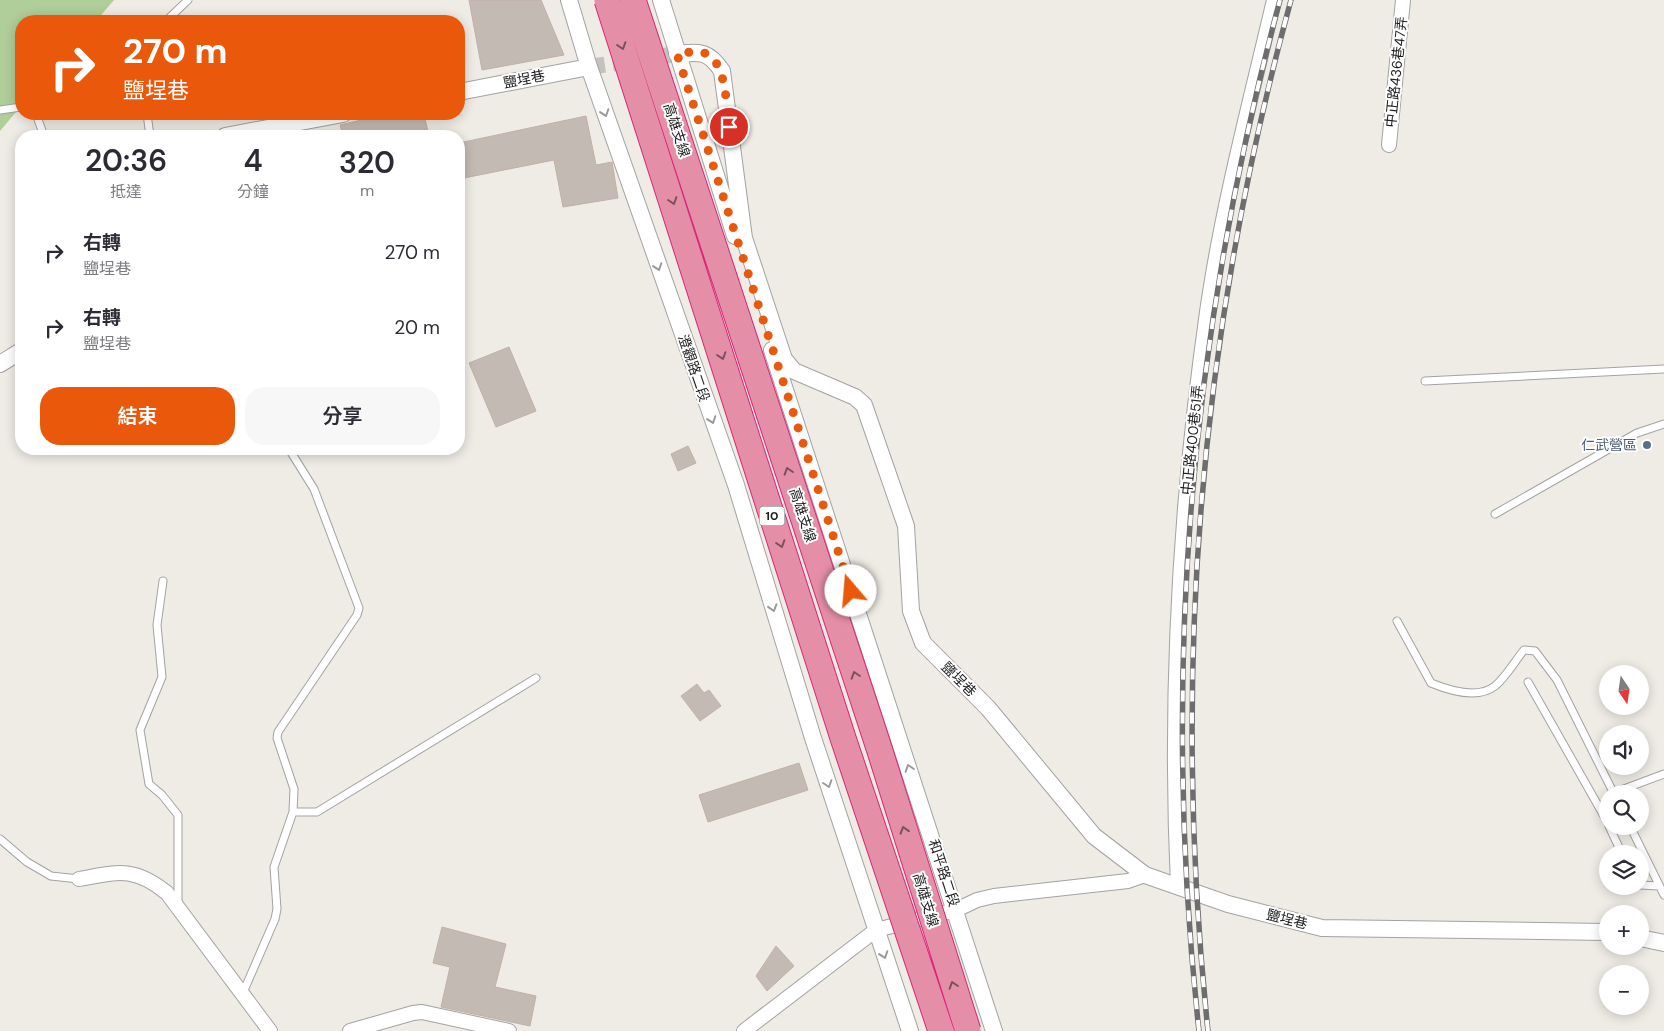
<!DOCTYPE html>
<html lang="zh-TW">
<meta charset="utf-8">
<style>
body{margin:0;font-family:"DM Sans","Noto Sans TC",sans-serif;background:#f7f7f7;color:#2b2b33;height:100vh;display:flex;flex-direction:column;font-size:19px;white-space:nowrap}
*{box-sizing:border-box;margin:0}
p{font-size:16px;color:#7c7c81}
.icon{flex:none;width:28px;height:28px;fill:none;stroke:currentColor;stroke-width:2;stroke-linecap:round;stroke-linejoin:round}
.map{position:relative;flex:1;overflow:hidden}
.panel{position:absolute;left:15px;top:130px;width:450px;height:325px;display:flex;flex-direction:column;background:#fff;border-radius:20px;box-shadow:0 2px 12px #0003}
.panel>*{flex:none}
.guide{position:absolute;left:15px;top:15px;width:450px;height:105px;border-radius:20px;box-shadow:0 2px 12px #0003;background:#ea580c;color:#fff;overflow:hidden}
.needle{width:32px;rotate:167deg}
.controls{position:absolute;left:1599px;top:665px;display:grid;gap:10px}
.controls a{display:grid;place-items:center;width:50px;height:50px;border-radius:50%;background:#fff;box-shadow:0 2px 12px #0003;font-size:25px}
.pin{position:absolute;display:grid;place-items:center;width:42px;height:42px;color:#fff;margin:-21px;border:2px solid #fff;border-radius:50%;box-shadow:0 1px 5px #0007}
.me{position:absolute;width:55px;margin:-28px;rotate:342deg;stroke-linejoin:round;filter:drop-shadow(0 0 4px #0008)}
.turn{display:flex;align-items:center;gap:18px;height:105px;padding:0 25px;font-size:22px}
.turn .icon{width:65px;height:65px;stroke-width:2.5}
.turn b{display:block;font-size:35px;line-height:42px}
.eta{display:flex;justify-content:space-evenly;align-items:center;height:85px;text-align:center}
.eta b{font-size:30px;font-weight:600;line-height:35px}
.button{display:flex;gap:10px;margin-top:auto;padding:10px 25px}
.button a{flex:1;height:58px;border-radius:20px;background:#ea580c;color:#fff;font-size:20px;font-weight:600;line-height:58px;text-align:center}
.button a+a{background:#f7f7f7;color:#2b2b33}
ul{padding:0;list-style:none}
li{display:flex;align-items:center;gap:15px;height:75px;padding:0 25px}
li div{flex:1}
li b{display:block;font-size:19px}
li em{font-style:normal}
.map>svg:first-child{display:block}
</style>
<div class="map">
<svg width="1664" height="1031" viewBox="0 0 1664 1031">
<rect width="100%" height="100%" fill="#efebe5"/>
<path fill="#afce9a" d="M0,0H114L96,21H21V106L0,131Z"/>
<path fill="#c4bab4" stroke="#c1b0a7" d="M469,0H541L564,55L482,70Z
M387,114H424L429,136H343L340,125Z
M586,116L596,165L612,162L618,198L563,207L554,160L459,179V143Z
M509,347L536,411L496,427L469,363Z
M688,446L696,463L678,471L671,454Z
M697,684L704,693L709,690L721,706L700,721L681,696Z
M799,763L808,790L708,822L699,795Z
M442,927L506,944L495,987L536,996L530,1026L441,1007L450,967L433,963Z
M776,946L794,966L767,991L756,976Z"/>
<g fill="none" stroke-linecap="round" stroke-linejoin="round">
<path stroke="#c5c2bd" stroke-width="16" stroke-dasharray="16 8" stroke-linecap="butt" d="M589,67L677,54"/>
<g stroke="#a3a3a3" stroke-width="9">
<path id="service" d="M166,21L188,0
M0,110L21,107
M36,114L44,136
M147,114L150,136
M1425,381L1664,369
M1495,514L1637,433L1664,424
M163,581L157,625L162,677L140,730L149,784L162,795L178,815V904
M1397,621L1431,683C1448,690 1477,700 1495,686C1506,677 1515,661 1524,650L1535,651L1557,680L1614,794
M1528,682L1608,823
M1613,793L1664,774
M293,812H317L536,678
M1609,826L1622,854
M1630,826L1664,895
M0,839L27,862L51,876L79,879
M1640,885L1659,886
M242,995L275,919L277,909L274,867L293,812L294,789L277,738L278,732L357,615L359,608L314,489L289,449"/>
</g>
<g stroke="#a3a3a3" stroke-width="16">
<path id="minor" d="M1389,145L1403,0
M79,879C118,872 134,866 167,893L270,1031
M1178,886C1169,695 1180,502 1207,312C1222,207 1250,103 1274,0
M350,1031L413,1013L422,1012L509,1031
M744,1031L876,930L956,910L977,900L994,896L1128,881L1145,875"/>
</g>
<g stroke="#a3a3a3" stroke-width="18">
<path id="tertiary" d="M569,0L589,67L736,485L813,738L910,1031
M661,0L735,236
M677,54C700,52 708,50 722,71L744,238L784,359L794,371L855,397L864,405L906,526L911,611L923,643L988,708L1094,836L1145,875L1228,904L1322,928L1608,932
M459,92L589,67
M225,136L343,114
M772,350L994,1031
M0,364L21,351
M1640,938L1664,943"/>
</g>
<use href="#service" stroke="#fff" stroke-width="7"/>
<use href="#minor" stroke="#fff" stroke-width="14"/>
<use href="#tertiary" stroke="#fff" stroke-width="16"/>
<g stroke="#6d6d6d" stroke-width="5.5">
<path id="rail" d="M1199,1031C1161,684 1189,337 1280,0
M1208,1031C1171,681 1198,339 1291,0"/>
</g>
<use href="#rail" stroke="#fff" stroke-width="4" stroke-dasharray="11" stroke-linecap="butt"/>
<g stroke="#d82778" stroke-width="27" stroke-linecap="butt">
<path id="motorway-bridge" d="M607,0L843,738L941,1031
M633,0L879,748L968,1031"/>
</g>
<use href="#motorway-bridge" stroke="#e58ea8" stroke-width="25"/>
</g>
<defs><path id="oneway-chevron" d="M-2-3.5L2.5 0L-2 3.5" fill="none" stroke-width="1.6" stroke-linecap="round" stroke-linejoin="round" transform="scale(1.25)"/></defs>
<g stroke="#78515d">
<use href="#oneway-chevron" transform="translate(622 46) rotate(72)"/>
<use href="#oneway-chevron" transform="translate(673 201) rotate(72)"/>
<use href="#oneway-chevron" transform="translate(722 356) rotate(72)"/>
<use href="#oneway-chevron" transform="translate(788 471) rotate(-108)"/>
<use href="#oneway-chevron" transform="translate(781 544) rotate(72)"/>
<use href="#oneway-chevron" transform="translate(855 675) rotate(-108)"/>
<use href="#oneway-chevron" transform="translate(904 830) rotate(-107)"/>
<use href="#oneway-chevron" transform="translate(953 985) rotate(-108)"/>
</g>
<g stroke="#9a9a9a">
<use href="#oneway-chevron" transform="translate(605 113) rotate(71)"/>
<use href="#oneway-chevron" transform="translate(658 267) rotate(71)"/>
<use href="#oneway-chevron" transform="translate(712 420) rotate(71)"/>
<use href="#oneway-chevron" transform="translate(773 608) rotate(73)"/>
<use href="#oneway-chevron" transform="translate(909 768) rotate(-108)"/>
<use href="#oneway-chevron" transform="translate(828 784) rotate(72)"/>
<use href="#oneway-chevron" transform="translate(884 955) rotate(71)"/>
</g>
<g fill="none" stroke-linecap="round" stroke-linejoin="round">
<path stroke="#ea580c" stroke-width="9" stroke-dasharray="0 16.2" d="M729,127C726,106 727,55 700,52C693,51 684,53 677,54L851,591"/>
</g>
<circle fill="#5c6f8a" stroke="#fff" stroke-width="2" cx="1647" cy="445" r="5"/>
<g text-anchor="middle" stroke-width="4" stroke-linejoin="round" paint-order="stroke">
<rect fill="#fff" stroke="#626262" stroke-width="1" x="759.5" y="506.5" width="25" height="19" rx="4"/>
<g font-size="12" font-weight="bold" fill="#1f1f1f">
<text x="772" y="520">10</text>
</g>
<g font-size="14" fill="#1f1f1f" stroke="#fff">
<text transform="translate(1396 72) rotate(-84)" y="5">中正路436巷47弄</text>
<text transform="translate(524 79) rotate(-11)" y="5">鹽埕巷</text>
<text transform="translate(677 130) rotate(72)" y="5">高雄支線</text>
<text transform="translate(694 368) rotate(71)" y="5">澄觀路二段</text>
<text transform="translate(1192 440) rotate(-84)" y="5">中正路400巷51弄</text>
<text transform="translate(803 515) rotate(72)" y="5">高雄支線</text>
<text transform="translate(959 679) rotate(45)" y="5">鹽埕巷</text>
<text transform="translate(944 873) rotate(72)" y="5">和平路二段</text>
<text transform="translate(926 900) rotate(73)" y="5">高雄支線</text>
<text transform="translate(1287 919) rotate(14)" y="5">鹽埕巷</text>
</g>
<g font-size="14" fill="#4e5e75" stroke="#fff" text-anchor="end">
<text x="1637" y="450">仁武營區</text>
</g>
</g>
</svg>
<div class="controls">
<a><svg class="needle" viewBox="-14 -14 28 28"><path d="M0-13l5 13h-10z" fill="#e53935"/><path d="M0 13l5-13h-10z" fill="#7c7c81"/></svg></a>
<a><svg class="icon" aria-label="sound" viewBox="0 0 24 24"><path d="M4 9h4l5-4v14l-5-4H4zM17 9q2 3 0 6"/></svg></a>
<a><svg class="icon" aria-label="search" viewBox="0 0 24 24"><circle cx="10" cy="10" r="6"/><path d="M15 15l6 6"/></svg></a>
<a><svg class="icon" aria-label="layers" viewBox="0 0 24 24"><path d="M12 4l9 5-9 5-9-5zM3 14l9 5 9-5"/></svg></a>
<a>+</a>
<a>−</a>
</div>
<div class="pin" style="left:729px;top:127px;background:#d93025"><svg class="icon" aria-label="arrive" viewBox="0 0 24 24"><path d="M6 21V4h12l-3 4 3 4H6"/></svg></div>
<svg class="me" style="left:851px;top:591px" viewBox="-20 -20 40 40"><circle r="19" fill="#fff"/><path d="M0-13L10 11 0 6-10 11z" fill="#ea580c"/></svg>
<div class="guide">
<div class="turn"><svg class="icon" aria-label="right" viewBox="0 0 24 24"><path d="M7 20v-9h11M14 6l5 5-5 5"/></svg><div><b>270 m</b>鹽埕巷</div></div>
</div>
<section class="panel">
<div class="eta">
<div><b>20:36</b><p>抵達</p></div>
<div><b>4</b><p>分鐘</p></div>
<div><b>320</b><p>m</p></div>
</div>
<ul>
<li><svg class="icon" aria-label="right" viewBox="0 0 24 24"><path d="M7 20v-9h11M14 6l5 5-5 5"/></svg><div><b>右轉</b><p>鹽埕巷</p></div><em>270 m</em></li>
<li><svg class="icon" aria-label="right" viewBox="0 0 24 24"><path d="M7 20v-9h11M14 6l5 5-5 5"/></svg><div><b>右轉</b><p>鹽埕巷</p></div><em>20 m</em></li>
</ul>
<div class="button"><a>結束</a><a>分享</a></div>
</section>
</div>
